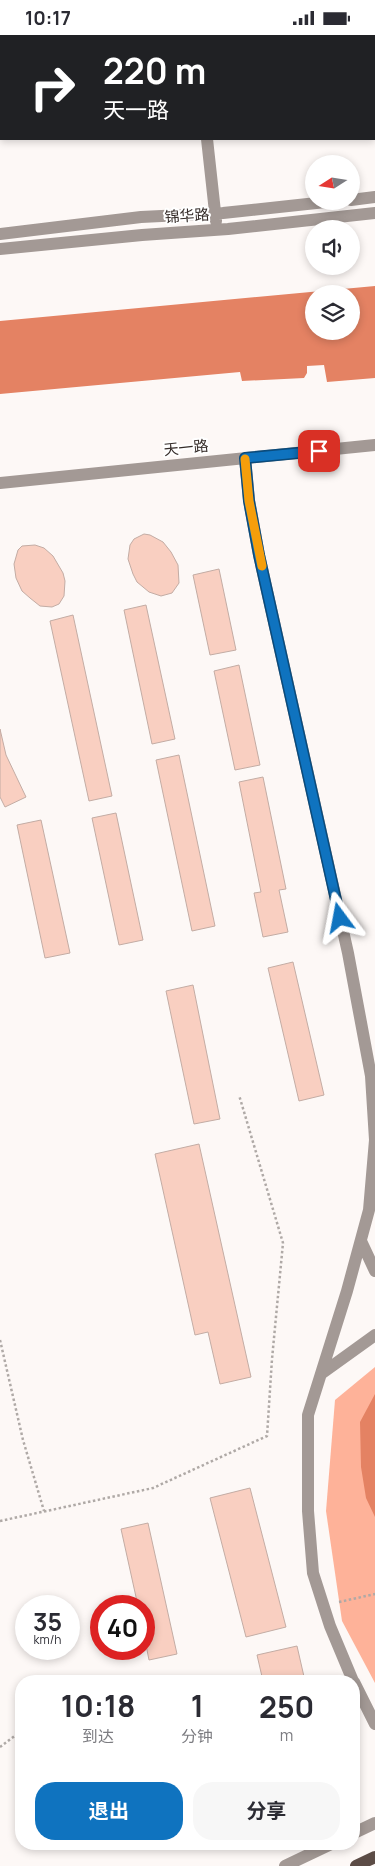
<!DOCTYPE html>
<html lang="zh">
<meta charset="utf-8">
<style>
body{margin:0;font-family:Manrope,"Noto Sans SC",sans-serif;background:#f7f7f7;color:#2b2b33;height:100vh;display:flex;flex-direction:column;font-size:19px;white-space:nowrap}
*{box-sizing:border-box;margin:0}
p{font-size:16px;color:#7c7c81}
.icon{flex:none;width:28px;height:28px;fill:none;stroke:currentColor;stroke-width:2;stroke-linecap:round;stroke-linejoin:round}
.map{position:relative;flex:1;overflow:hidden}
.details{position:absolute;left:15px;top:1640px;width:345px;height:175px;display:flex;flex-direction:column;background:#fff;border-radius:20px;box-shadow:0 2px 8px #0003}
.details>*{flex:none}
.hud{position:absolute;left:0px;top:0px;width:375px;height:105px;box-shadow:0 2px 8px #0003;background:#202124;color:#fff;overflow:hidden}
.needle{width:32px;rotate:258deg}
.fabs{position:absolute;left:305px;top:120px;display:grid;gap:10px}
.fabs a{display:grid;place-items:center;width:55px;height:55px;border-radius:50%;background:#fff;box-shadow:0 2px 8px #0003;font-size:25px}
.speed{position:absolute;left:15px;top:1560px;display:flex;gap:10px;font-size:25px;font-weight:700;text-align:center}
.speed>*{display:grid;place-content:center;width:65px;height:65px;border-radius:50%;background:#fff;box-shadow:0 2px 8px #0003;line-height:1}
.speed small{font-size:12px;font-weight:400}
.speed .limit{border:8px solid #d22;background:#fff;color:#111}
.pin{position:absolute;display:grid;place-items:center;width:42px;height:42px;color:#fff;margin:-21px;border-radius:10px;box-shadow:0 2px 8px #0006}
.me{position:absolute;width:55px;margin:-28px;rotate:347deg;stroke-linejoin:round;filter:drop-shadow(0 0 4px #0008)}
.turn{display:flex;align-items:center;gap:18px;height:105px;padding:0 20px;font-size:22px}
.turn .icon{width:65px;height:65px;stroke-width:2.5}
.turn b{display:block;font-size:35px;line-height:42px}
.eta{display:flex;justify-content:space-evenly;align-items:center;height:85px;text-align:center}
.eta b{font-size:30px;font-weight:700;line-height:35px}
.primary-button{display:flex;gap:10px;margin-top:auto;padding:10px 20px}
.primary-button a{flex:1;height:58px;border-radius:20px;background:#0f73bf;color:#fff;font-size:20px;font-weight:700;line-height:58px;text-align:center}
.primary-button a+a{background:#f7f7f7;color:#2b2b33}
.status{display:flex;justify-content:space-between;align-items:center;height:35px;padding:0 25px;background:#fff;direction:ltr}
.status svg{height:14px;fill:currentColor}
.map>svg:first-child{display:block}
</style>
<div class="status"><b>10:17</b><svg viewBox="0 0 49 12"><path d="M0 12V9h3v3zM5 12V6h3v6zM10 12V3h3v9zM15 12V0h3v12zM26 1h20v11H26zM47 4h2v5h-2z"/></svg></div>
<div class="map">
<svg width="375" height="1831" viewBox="0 0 375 1831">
<rect width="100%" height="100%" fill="#fdf8f6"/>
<path fill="#feb299" d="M375,1332V1648L342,1586L326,1476L335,1365Z"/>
<path fill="#e48263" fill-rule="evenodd" d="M375,251V343L327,347L324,330L307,331V338L304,343L242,346L240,337L0,359V286ZM314,259H351V296H314Z
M375,1359V1482L366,1463L361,1432L360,1387Z"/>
<path fill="#f9cfc1" stroke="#c3aca4" d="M144,499L150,500L163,507L171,517L178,530L179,548L172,558L161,561L149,557L137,547L133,539L128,524L130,510L134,504Z
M35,510L44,513L53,521L63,538L65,546L64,561L59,569L52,572L40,571L30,563L22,556L16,543L14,529L18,515L22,511Z
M219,534L236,615L210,620L193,540Z
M146,570L175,704L152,709L124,575Z
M73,580L112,761L89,766L50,586Z
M239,630L260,730L235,735L214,636Z
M0,694L6,720L26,762L5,772L0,762Z
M179,720L215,891L192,896L156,725Z
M263,742L286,854L279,855L288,897L263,902L254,858L261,857L239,747Z
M116,778L143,905L119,910L92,783Z
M41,785L70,918L45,923L17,790Z
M293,927L324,1060L299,1066L268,933Z
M193,950L220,1084L194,1089L166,956Z
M199,1109L251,1342L220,1349L208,1297L195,1300L155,1119Z
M250,1453L286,1592L246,1602L210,1463Z
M148,1488L177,1619L149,1625L144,1600V1571H138L121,1494Z
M297,1611L305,1646H263L257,1620Z"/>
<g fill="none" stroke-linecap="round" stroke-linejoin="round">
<path stroke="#afa9a6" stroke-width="2.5" stroke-dasharray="2.5 2.5" stroke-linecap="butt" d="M0,1305L23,1405L44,1476
M0,1486L153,1453L267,1401L272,1324L283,1208L239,1060
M339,1567L375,1559
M0,1712L21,1696"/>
<path stroke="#a39995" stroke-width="12" d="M194,0V1
M207,104L216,186
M351,165L375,162
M0,199L141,182L223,178L335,166
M0,214L142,200L228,194L375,178
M245,423L249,465L259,520L348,918L371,1041L375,1105L369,1175L347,1256L308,1380V1476L313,1538L330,1591L353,1646
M0,448L375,410
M361,1206L375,1236
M321,1339L375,1300
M354,1647L375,1689
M354,1798L375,1788
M285,1831L331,1809"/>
<path stroke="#5c4c46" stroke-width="12" d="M356,1831L375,1822"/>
</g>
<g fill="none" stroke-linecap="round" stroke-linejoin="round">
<g stroke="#0a4b7c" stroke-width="12">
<path id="route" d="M319,416L245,423L249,466L259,520L340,883"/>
</g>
<use href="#route" stroke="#0f73bf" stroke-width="9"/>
<path stroke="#f59e0b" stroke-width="9" d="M245,424L249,466L262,531"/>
</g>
<g text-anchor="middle" stroke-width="4" stroke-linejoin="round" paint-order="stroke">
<g font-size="15" fill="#342b28" stroke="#fff">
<text transform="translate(187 181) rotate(-4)" y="5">锦华路</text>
<text transform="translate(186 413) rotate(-6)" y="5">天一路</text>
</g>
</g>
</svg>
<div class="fabs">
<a><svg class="needle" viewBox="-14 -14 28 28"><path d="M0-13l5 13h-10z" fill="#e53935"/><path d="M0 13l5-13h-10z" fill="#7c7c81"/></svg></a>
<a><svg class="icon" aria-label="sound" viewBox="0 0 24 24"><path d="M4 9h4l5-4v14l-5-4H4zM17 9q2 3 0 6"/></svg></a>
<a><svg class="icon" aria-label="layers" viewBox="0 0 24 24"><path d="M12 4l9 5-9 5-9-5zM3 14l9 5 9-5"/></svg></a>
</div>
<div class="speed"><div>35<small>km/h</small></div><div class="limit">40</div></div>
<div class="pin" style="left:319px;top:416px;background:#d93025"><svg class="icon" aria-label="arrive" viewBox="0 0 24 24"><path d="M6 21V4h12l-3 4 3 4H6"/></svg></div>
<svg class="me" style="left:340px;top:883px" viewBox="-20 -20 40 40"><path d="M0-17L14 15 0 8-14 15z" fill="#0f73bf" stroke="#fff" stroke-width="4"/></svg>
<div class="hud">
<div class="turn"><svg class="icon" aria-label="right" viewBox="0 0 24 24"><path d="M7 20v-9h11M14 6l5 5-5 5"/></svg><div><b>220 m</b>天一路</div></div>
</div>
<section class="details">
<div class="eta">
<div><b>10:18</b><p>到达</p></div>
<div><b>1</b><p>分钟</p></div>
<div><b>250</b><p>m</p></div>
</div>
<div class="primary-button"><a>退出</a><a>分享</a></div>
</section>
</div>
